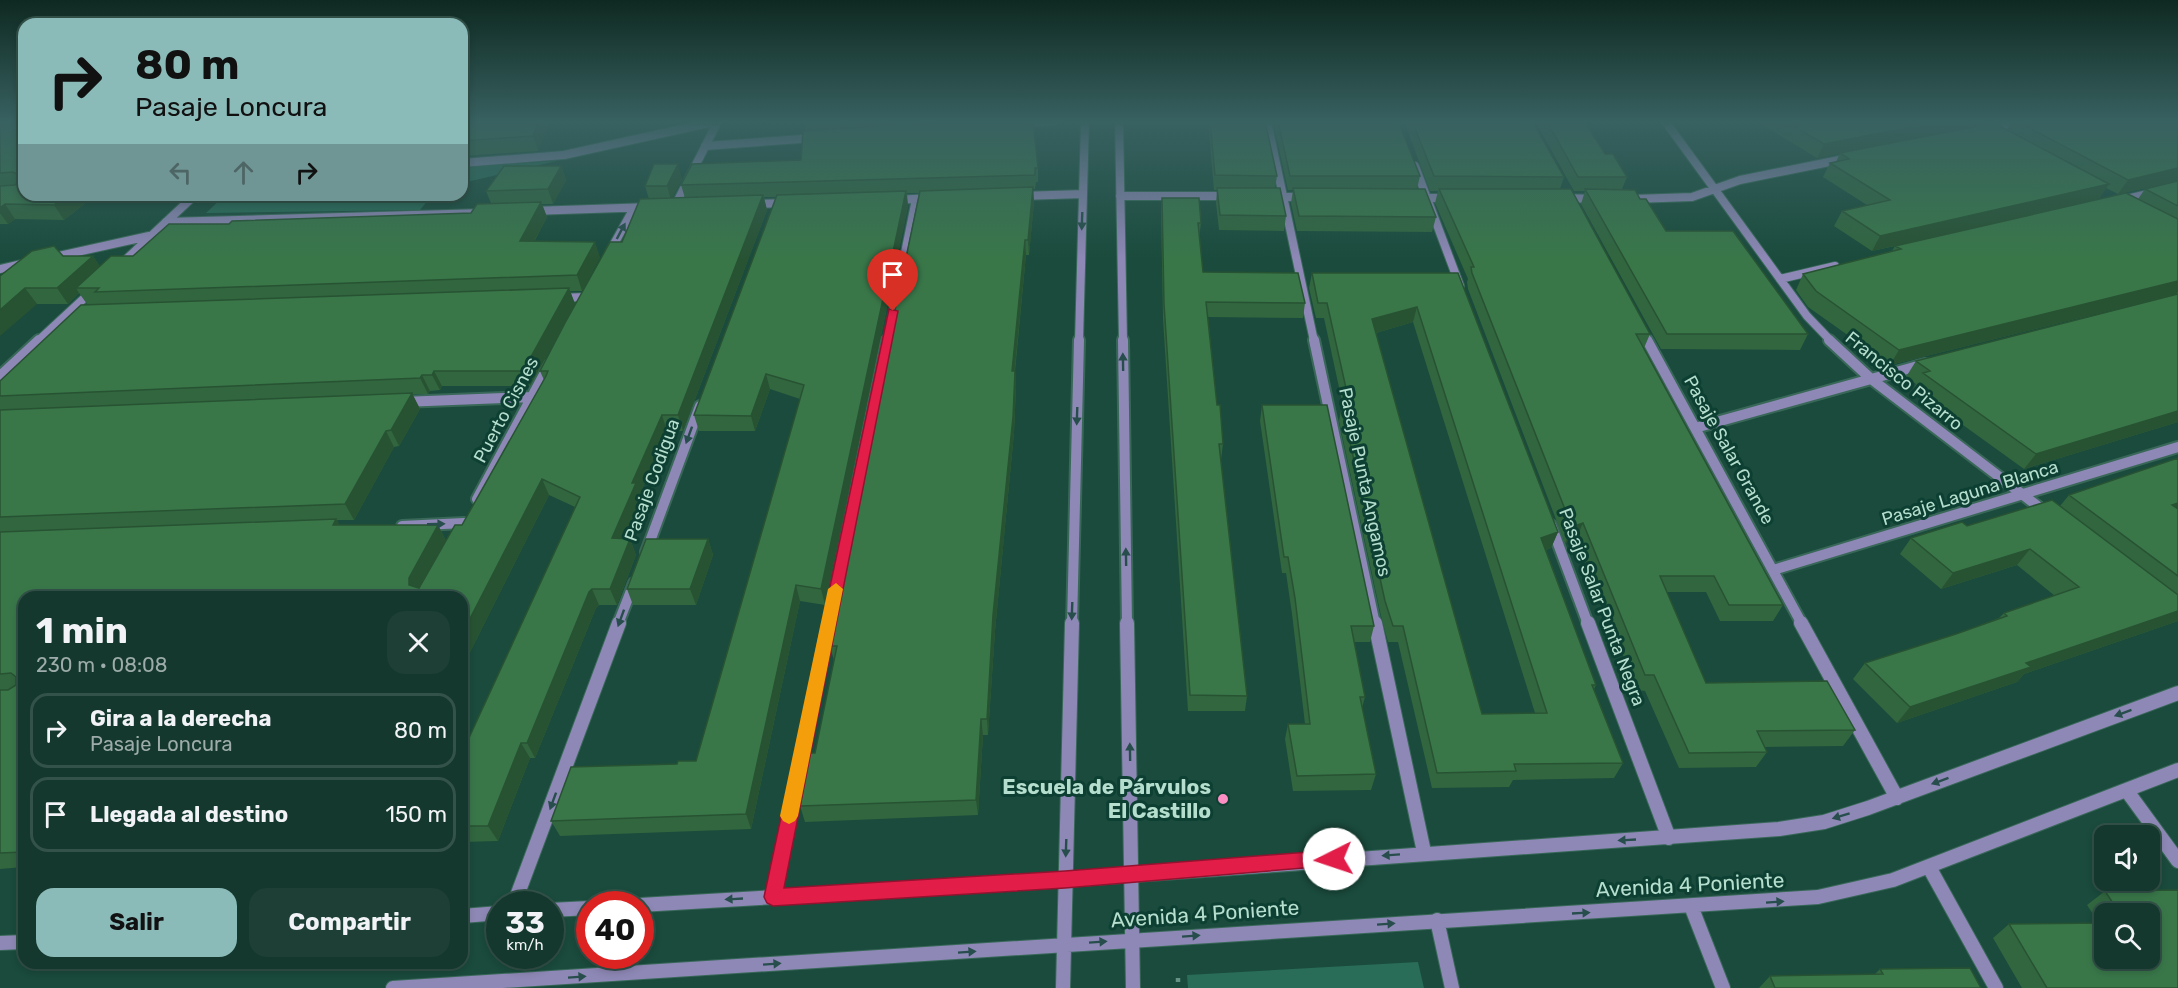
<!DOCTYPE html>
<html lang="es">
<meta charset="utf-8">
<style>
body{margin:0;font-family:Rubik,sans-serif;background:#1d3f35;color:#f1f3f6;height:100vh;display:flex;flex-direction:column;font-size:22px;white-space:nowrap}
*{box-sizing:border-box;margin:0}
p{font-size:20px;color:#9dacaa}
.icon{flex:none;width:33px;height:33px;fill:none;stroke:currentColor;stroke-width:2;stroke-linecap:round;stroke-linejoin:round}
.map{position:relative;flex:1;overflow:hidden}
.sheet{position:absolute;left:18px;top:591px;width:450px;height:378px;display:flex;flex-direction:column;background:#14382d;border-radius:18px;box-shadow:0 3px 9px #0003,0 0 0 2px #335249}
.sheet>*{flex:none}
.hud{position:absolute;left:18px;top:18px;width:450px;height:183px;border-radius:18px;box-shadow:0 3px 9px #0003,0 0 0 2px #335249;background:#8bbbb9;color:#111;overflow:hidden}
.fabs{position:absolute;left:2094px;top:825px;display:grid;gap:12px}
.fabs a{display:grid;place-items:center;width:66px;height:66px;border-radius:12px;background:#14382d;box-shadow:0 3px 9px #0003,0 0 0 2px #335249;font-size:30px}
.speed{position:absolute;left:486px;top:891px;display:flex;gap:12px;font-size:30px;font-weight:700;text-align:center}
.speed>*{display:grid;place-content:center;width:78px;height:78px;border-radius:50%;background:#14382d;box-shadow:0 3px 9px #0003,0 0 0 2px #335249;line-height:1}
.speed small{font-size:15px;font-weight:400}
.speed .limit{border:9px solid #d22;background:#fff;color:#111}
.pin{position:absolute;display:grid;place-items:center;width:51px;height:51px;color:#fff;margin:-62px -26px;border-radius:50% 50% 50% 0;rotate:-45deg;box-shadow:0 0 6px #0007}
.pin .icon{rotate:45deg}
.me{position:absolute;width:66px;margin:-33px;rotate:266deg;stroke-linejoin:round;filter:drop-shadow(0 0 4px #0008)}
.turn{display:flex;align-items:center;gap:21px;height:126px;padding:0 18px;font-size:27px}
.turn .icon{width:78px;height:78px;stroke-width:2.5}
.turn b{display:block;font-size:42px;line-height:51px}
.lanes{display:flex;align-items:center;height:57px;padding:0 18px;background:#0003;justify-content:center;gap:30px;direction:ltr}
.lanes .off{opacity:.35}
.round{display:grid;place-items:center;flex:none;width:63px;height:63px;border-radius:18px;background:#1d3f35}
.overview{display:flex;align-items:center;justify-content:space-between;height:102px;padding:0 18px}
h1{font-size:36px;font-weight:700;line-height:45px}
.primary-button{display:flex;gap:12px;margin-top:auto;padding:12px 18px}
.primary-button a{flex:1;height:69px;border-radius:18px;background:#8bbbb9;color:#111;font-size:24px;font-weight:700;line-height:69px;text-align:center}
.primary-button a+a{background:#1d3f35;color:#f1f3f6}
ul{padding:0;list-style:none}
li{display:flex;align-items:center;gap:18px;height:75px;margin:0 12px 9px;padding:0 6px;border:3px solid #335249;border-radius:18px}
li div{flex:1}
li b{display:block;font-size:22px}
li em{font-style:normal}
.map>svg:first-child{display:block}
</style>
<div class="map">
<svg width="2178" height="988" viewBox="0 0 2178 988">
<rect width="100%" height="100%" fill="#1a4b3c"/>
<path fill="#296c58" d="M557,161L462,183V167Z
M225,195H432L420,210L206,213Z
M1418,962L1424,988H1188L1187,975Z"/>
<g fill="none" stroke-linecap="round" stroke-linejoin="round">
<g stroke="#396859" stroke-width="10">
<path id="minor-far2" d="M1119,121L1123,341
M1267,121L1314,341
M1665,121L1807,316L1831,341
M1019,123L1054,121
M1988,130L2033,121
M705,146L815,138
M462,163L564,155L718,121
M1415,166L1460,286
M1020,196L1083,194
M1120,196H1231
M1267,197H1306
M1414,198H1450
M1561,198L1597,199
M1633,199L1692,197L1740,180L1849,158
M894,200L932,198
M2122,200L2178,187
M753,204L789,203
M675,206L718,121
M531,211L651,207
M166,222L483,213
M609,253L634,208
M50,258L149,236
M119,266L195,195
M0,269L26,263
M1780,279L1835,266
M559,298L586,297
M1641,329L1648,341
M38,341L92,291
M887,341L916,199
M1079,341L1085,121"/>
</g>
<g stroke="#396859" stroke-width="14">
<path id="minor-far1" d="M1123,340L1127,624
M1314,340L1375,624
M1647,340L1802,624
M1829,340L1870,378L2048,514
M0,376L39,340
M402,402L532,397
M1695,428L1925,364
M477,499L549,365
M1551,525L1588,624
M402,526L464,523
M646,552L700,406
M1773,570L2178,447
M618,624L634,583
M829,624L887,340
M1072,624L1079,340"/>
</g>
<g stroke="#396859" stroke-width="16">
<path id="minor" d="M1127,623L1133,988
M1375,623L1424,852
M1588,623L1669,838
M1801,623L1897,798
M2127,791L2178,861
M1929,867L1996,988
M773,897L829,623
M514,904L619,623
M640,905L1065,880L1779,829L1824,822L1868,808L2178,693
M1691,906L1723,988
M550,910L590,908
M462,916L500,913
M1437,920L1452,988
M0,943L24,942
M393,988L1818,897L1893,880L2178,770
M1063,988L1072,623"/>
</g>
<path stroke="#659283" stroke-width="4.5" stroke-dasharray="4 6" stroke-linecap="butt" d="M1178,978V988"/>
<use href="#minor-far2" stroke="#8e88b6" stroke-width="8"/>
<use href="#minor-far1" stroke="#8e88b6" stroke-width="10"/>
<use href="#minor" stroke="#8e88b6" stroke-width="14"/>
</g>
<path fill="#31663f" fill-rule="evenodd" d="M0,121H24V195H96L64,220L15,219L8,224H0Z
M462,121H550L538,151L462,156Z
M804,121H1033L1038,168V182H1036L1035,189H1033L1034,202L1029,255H1026L1015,371L1016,387L1014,433L995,631L988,735H983L978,815L805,822L800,806L815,753L834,661L830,646L838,601L836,592L919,193H907L908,206L825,605L800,601L751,829L560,836L551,821L677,764L696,761L800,399L770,389L755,431H699L694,415L777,197H764L767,210L683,431H667L640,494L641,499L625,538L630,539L636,555L617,605H599L596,608L535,758H530L498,841L462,842V753L575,507L549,495L462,668V597H24V867L0,869V381L104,304H87L79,293L68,304H37L0,276L63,256H93L100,267L229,224L471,213L491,203L486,191L561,166L566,180L553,204H542L547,217L534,242L600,257L582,291H570L575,304L530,386H442L440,390L430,391L428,394H412L420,409L399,446L394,447L354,520H337L339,525H438L446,541L462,525L544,380L540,371L649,199L645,186L682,179L672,198H685L681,185L801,160L806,131Z
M1208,121H1265L1277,176L1275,188L1286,216L1284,231L1219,230L1216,203L1217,190H1214Z
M1273,121H1398L1420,176L1417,189L1436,217L1432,232L1297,231L1291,203L1293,190H1288Z
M1404,121H1532L1564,177L1560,189L1650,334L1644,348L1783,605L1773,621H1720L1706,592H1667L1706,683L1855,730L1843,746L1764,747L1767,752L1756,767L1679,768L1645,691L1637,690L1576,539L1565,543L1468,289L1467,282L1468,279L1435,203L1438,191H1430Z
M1535,121H1584L1605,154L1627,177L1622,189L1640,199L1666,231L1808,334L1800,350L1661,349L1581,204L1585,191H1574Z
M1756,121H2006L1994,123L2007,130L2012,121H2178V422L2024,469L1913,389L1916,384L1906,377L1916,361L2177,294H2176L1890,365L1808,307L1796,290L1803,274L1892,251L1895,246L1872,251L1834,226L1842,211L1867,205L1823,177L1830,163L1836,162L1840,153L1817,158ZM2177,181H2178L2145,189L2138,199L1920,240L2099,199L2106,188L2118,194Z
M1162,198L1201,223L1199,238L1203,272L1305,303L1303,318L1208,317L1217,405L1223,444L1221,460L1247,696L1245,711H1188L1163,319L1161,212Z
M1312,273H1458L1558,532L1551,548L1546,550L1596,685L1594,689L1623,763L1614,778L1513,780L1509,787L1432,788L1398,642H1388L1381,616L1339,421L1342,406H1343L1324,318H1316L1309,288ZM1413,322L1535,713L1482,714L1376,333Z
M1262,405L1374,626L1370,642H1354L1365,697L1362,708L1376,774L1371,790L1293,791L1285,739L1288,724H1305L1292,614L1286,573H1282L1260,421Z
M2178,458V621L2024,674L2017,682L1897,723L1853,679L1865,663L1956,634L1999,618L2004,613L2055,596L2017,565L1941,589L1900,554L1911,538L2060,506L2069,495Z
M708,539L713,555L696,605H633L627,589Z
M2178,890V988H2022L1993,938L2009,924L2099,923L2087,905L2105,891ZM2104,914H2150V958H2104Z
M1880,969L1981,988H1759L1770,976L1875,974Z"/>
<path fill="#285333" d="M539,121H550L538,151L533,136Z
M1942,121H2006L1817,158L1824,144Z
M678,164L682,179L671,200L667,186Z
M561,166L566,180L553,204L548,189Z
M2178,168V179L2177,181L2118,194L2128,180Z
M2109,184L2099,199L1872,251L1880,236Z
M1033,187L1034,202L1029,255L1028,240Z
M906,191L908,206L825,605L821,589Z
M67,195H96L64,220L54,205Z
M763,195L767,210L683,431L678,415Z
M541,202L547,217L526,256L520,241Z
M5,204L15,219L8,224L0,213V208Z
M1025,240L1026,255L1013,387L1012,371Z
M595,242L600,257L582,291L577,275Z
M93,256L103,271L76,288L79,293L68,304L57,288Z
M2178,281V292L2176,294L1890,365L1899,350Z
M25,288L37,304L0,336V310Z
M569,288L575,304L530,386L523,371Z
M1417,307L1413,322L1369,335L1372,319Z
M434,371L442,386L440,390L432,375Z
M1015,371L1016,387L1014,433L995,631L988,735L987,719L993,615Z
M766,374L770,389L755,431L751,416Z
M422,375L430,391L428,394L420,378Z
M412,393L420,409L399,446L391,430Z
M2178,411V422L2024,469L2036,454Z
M662,415L667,431L640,494L641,499L619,554L612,538L632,483Z
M386,431L394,447L354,520L345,504Z
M542,479L549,495L462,668V634Z
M2178,503V515L2172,505Z
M336,519L346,535L333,525Z
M1583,523L1576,539L1565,543L1572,527Z
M438,525L446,541L418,594L409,585V578Z
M1558,532L1551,548L1535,554L1541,538Z
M630,539L636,555L617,605L610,589Z
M708,539L713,555L696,605L690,589Z
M2030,549L2017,565L1941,589L1953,573Z
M796,585L800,601L751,829L746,814Z
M592,589L599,605L596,608L535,758L527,743L589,592Z
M2178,611V621L2024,674L2017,682L1897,723L1910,707L2026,663Z
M981,719L983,735L978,815L976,800Z
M521,743L530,758L498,841L488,826Z"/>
<path fill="#397749" stroke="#285333" stroke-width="1.5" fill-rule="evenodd" d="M17,121H24V195H67L54,205L5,204L0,208V186L15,185L20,181L19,175L13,172L0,173V123L16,122Z
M462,121H539L533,136L462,141Z
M952,121H1033L1038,168H1035V175L681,185L692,164L801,160L803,131Z
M1210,121H1265L1277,176L1215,175Z
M1278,121H1398L1420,176H1290Z
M1412,121H1532L1564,177L1434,176Z
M1547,121H1584L1605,154H1613L1627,177H1578Z
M1785,121H1942L1824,144Z
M2016,121H2178V168L2128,180Z
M1994,123L2109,184L1880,236L1842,211L1890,200L1830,163L1849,159L1840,153Z
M654,164H678L667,186H645Z
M504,166H561L548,189L486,191Z
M2178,181V206L2145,189Z
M1033,187L1028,240H1025L1012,371H1015L1013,417L993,615L987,719H981L976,800L800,806L810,753H815L837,646H830L840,593L836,592L920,191Z
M1217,188H1280L1286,216L1220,215Z
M1293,188L1425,189L1436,217L1299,216Z
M1439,189H1571L1650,334H1636L1783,605H1729L1714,576H1660L1706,683L1827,681L1855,730L1757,731L1767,752L1689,753L1654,675H1645L1583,523L1572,527L1472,273L1471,267H1474Z
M1585,189L1635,190L1640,199H1646L1666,231H1733L1808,334H1667Z
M906,191L821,589L796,585L746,814L551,821L571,767L677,764L678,761H696L804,385L766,374L751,416L694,415L777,195Z
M2126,193L2178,219V281L1899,350L1816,291L1803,274L1901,249L1895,246Z
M763,195L678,415H662L632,483H636L612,538L630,539L610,589H592L589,592L527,743H521L488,826H462V753L580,497L542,479L462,634V597H24V852L0,853V690H8L16,685V677L11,673L0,674V532L336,519L333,525H438L409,578V585L419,588L455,525H462L546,376L548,371H540L565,323L610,242H622L640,199Z
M1162,198H1199L1201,223H1198L1203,272L1298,273L1305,303L1206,302L1217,405H1220L1223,444H1219L1247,696L1190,695L1164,304Z
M541,202L520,241L595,242L577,275L95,292L99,288H76L111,256H133L169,224H229L232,221L471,213L477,204Z
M54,246L63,256H93L57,288H25L0,310V276L32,251Z
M1312,273H1458L1558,532L1541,538L1596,685H1592L1623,763L1514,764L1516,771L1437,773L1403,626H1393L1385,601L1342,406H1350L1327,303H1318ZM1417,307L1514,611L1547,713L1482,714L1372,319Z
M569,288L523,371H434L432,375H422L420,378L0,396V381L81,305Z
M2178,294V411L2036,454L1923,373L1930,371L1916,361Z
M412,393L391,430L386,431L345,504L0,517V410Z
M1262,405H1327L1374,626H1351L1365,697H1360L1376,774L1297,776L1288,724H1310L1295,598L1288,557H1284Z
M2178,458V503L2172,505L2178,509V576L2069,495Z
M2052,500L2178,595V611L2026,663L2031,667L1910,707L1865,663L1956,634L2007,616L2004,613L2079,587L2030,549L1953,573L1911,538L1962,522L1967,526Z
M646,539H708L690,589H627Z
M2178,890V988H2047L2009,924L2104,923V958H2150V914H2120L2105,891Z
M1970,968L1981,988H1775L1770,976L1883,974L1880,969Z"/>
<defs><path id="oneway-solid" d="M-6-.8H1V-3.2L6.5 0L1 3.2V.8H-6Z" transform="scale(1.5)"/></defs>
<g fill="#274e4c">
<use href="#oneway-solid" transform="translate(1082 221) rotate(92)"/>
<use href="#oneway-solid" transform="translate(621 231) rotate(-62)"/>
<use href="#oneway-solid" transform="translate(1123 362) rotate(-91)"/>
<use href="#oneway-solid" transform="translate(1077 416) rotate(92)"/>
<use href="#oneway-solid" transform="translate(689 435) rotate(110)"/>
<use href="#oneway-solid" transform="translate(436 524) rotate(-2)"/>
<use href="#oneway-solid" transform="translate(1126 557) rotate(-91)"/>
<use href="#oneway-solid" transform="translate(1072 611) rotate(92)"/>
<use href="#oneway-solid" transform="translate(621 618) rotate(110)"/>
<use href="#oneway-solid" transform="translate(2123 713) rotate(160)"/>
<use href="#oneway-solid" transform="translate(1130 752) rotate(-91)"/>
<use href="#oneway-solid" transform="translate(1940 781) rotate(160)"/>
<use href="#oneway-solid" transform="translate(553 801) rotate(110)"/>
<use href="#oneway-solid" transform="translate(1841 816) rotate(163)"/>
<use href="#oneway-solid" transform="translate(1627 840) rotate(177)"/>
<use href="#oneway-solid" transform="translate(1066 848) rotate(92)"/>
<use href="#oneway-solid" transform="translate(1391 855) rotate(176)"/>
<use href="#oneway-solid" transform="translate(734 899) rotate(177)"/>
<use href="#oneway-solid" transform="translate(1775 902) rotate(-4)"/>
<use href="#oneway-solid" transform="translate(1581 913) rotate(-3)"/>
<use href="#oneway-solid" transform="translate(1386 924) rotate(-4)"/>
<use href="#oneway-solid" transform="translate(1191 936) rotate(-4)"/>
<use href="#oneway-solid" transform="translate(1098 942) rotate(-4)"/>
<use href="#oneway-solid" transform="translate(967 952) rotate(-4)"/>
<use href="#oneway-solid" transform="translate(772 964) rotate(-4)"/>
<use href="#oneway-solid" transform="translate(577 977) rotate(-4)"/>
</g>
<linearGradient id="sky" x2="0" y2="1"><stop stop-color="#0e2921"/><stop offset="0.47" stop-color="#386161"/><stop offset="1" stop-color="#386161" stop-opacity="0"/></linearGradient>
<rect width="2178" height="259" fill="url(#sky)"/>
<path fill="#e11d48" stroke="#92132f" stroke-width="1.5" d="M889,309L898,311L784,888L1065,871L1334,850L1340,853L1343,859L1340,865L1065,888L773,906L767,903L764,897Z"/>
<path fill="#f59e0b" d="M836,583L843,589L798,816L795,821L789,824L783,821L780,816L828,589Z"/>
<circle fill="#fb8fc4" stroke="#0d4032" stroke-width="2" cx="1223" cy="799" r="6"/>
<g text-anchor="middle" stroke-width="6" stroke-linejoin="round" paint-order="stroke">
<g font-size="18" fill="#b5dece" stroke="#0d4032">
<text transform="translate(1904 381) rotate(39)" y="6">Francisco Pizarro</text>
<text transform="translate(506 410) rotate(-62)" y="6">Puerto Cisnes</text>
<text transform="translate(1729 450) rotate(61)" y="6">Pasaje Salar Grande</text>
<text transform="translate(652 480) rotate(-70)" y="6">Pasaje Codigua</text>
<text transform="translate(1365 482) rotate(78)" y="6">Pasaje Punta Angamos</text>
<text transform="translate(1970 493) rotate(-17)" y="6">Pasaje Laguna Blanca</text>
<text transform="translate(1602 607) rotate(69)" y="6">Pasaje Salar Punta Negra</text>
</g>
<g font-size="21" font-weight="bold" fill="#b5dece" stroke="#0d4032" text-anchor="end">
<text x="1211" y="794">Escuela de Párvulos<tspan x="1211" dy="24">El Castillo</tspan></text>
</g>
<g font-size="21" fill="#b5dece" stroke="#0d4032">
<text transform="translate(1690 885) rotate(-3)" y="7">Avenida 4 Poniente</text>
<text transform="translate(1205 914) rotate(-4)" y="7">Avenida 4 Poniente</text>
</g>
</g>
</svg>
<div class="fabs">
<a><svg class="icon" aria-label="sound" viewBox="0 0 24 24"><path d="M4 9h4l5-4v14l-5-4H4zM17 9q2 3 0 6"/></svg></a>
<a><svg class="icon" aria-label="search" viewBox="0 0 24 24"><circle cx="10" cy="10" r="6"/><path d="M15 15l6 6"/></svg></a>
</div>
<div class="speed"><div>33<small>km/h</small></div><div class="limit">40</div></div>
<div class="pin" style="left:893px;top:311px;background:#d93025"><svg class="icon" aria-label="arrive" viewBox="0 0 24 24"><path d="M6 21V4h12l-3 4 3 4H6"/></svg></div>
<svg class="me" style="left:1334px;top:859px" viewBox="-20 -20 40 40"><circle r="19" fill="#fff"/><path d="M0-13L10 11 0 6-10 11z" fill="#e11d48"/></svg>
<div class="hud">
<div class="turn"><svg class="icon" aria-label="right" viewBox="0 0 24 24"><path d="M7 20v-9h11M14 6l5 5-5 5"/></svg><div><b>80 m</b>Pasaje Loncura</div></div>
<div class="lanes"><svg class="icon off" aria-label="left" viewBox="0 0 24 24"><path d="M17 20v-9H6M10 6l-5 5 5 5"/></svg><svg class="icon off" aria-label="ahead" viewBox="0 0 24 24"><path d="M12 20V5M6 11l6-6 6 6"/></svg><svg class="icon" aria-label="right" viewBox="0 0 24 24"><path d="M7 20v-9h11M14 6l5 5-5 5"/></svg></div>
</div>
<section class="sheet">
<div class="overview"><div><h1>1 min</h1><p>230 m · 08:08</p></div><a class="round"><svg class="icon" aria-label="close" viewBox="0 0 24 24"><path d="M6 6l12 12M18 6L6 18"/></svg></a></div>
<ul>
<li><svg class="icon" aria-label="right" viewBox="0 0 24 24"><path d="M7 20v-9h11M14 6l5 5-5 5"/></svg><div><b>Gira a la derecha</b><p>Pasaje Loncura</p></div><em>80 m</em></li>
<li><svg class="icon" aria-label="arrive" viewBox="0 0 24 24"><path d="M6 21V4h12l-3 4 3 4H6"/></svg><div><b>Llegada al destino</b></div><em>150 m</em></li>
</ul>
<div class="primary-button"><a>Salir</a><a>Compartir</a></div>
</section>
</div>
